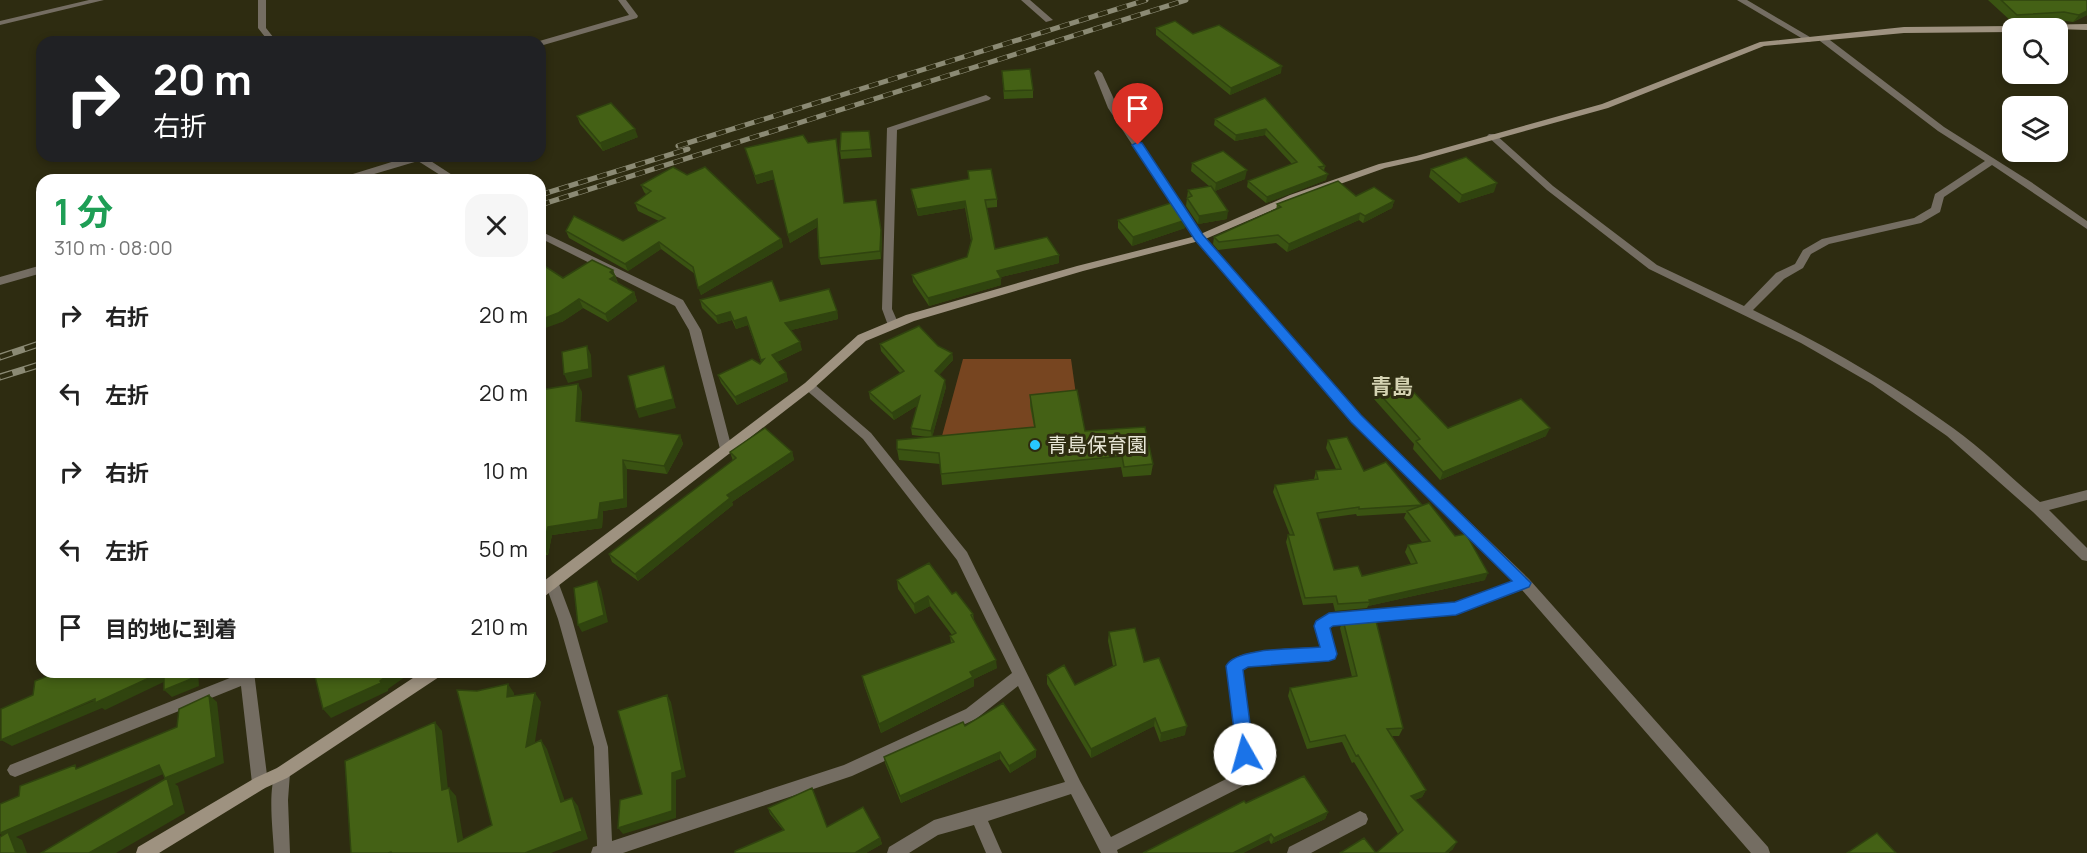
<!DOCTYPE html>
<html lang="ja">
<meta charset="utf-8">
<style>
body{margin:0;font-family:Manrope,"Noto Sans JP",sans-serif;background:#f6f6f6;color:#222;height:100vh;display:flex;flex-direction:column;font-size:22px;white-space:nowrap}
*{box-sizing:border-box;margin:0}
p{font-size:20px;color:#767676}
.icon{flex:none;width:33px;height:33px;fill:none;stroke:currentColor;stroke-width:2;stroke-linecap:round;stroke-linejoin:round}
.map{position:relative;flex:1;overflow:hidden}
.panel{position:absolute;left:36px;top:174px;width:510px;height:504px;display:flex;flex-direction:column;background:#fff;border-radius:18px;box-shadow:0 3px 9px #0003}
.panel>*{flex:none}
.top-card{position:absolute;left:36px;top:36px;width:510px;height:126px;border-radius:18px;box-shadow:0 3px 9px #0003;background:#202124;color:#fff;overflow:hidden}
.controls{position:absolute;left:2002px;top:18px;display:grid;gap:12px}
.controls a{display:grid;place-items:center;width:66px;height:66px;border-radius:12px;background:#fff;box-shadow:0 3px 9px #0003;font-size:30px}
.pin{position:absolute;display:grid;place-items:center;width:51px;height:51px;color:#fff;margin:-62px -26px;border-radius:50% 50% 50% 0;rotate:-45deg;box-shadow:0 0 6px #0007}
.pin .icon{rotate:45deg}
.me{position:absolute;width:66px;margin:-33px;rotate:353deg;stroke-linejoin:round;filter:drop-shadow(0 0 4px #0008)}
.turn{display:flex;align-items:center;gap:21px;height:126px;padding:0 18px;font-size:27px}
.turn .icon{width:78px;height:78px;stroke-width:2.5}
.turn b{display:block;font-size:42px;line-height:51px}
.round{display:grid;place-items:center;flex:none;width:63px;height:63px;border-radius:18px;background:#f6f6f6}
.summary{display:flex;align-items:center;justify-content:space-between;height:102px;padding:0 18px}
h1{font-size:36px;font-weight:700;line-height:45px;color:#1e9e55}
ul{padding:0;list-style:none}
li{display:flex;align-items:center;gap:18px;height:78px;padding:0 18px}
li div{flex:1}
li b{display:block;font-size:22px}
li em{font-style:normal}
.map>svg:first-child{display:block}
</style>
<div class="map">
<svg width="2087" height="853" viewBox="0 0 2087 853">
<rect width="100%" height="100%" fill="#2e2c11"/>
<path fill="#774520" d="M963,359H1071L1077,402L1035,438L939,447Z"/>
<g fill="none" stroke-linecap="round" stroke-linejoin="round">
<path fill="#746d62" fill-rule="evenodd" d="M89,0H104L0,25V21Z
M258,0H266V28L277,42H269L258,28Z
M618,0H626L638,16L637,18L540,46V42H536L629,15Z
M1021,0H1030L1053,20L1046,22Z
M1737,0H1747L1815,40L1808,42Z
M1820,37H1826L1944,127L2031,182L2087,221V229L1992,165L1944,197L1940,212L1921,223L1829,244L1811,254L1803,268L1784,279L1753,310C1823,344 1890,382 1953,428C1984,450 2011,478 2040,502L2087,490V500L2049,510L2087,548V561L2082,560L2033,512L1947,436L1872,384L1801,343L1649,269L1547,190L1487,136L1489,134H1495L1553,186L1657,265L1744,306L1776,273L1795,264L1803,250L1822,239L1914,218L1931,208L1935,194L1985,161L1938,131L1820,41Z
M1098,70L1102,73L1118,108L1203,236L1360,416L1529,579L1768,847L1770,853H1751L1522,590L1456,615L1332,626L1329,628L1336,654L1334,658L1248,666L1242,669L1256,776L1253,781L1117,850L1118,853H1101L1071,794L988,821L1002,853H986L974,825L938,835L909,853H887L889,847L934,820L1065,782L1018,686L976,719L852,776L623,853H591L593,847L597,846L594,747L558,619L545,583L547,579L552,577L557,579L572,619L608,747L612,841L844,765L966,709L1012,673L957,560L863,439L805,389L803,386L809,382L813,383L871,433L967,552L1080,781L1111,837L1240,772L1227,666L1229,662L1246,654L1320,648L1314,626L1316,622L1329,614L1456,603L1513,581L1352,422L1195,240L1108,108L1094,73Z
M986,95L991,98L989,100L897,130L892,309L899,325L893,329L889,328L882,309L887,128Z
M411,156H423L460,180H448L418,161L354,180H338L340,178Z
M540,231L683,300L701,330L732,449L730,452H722L720,449L689,330L675,306L540,238Z
M42,265V273L0,285V277Z
M240,672H254L268,783L265,788L260,790L255,788L252,783L241,686L15,777L10,775L7,770L10,765L240,674Z
M282,766L287,768L290,773L288,800L290,853H274C273,829 267,790 277,768Z
M1360,811L1366,814L1368,819L1366,824L1311,853H1287L1289,847Z"/>
<path fill="#9e9280" fill-rule="evenodd" d="M2087,24V30L2026,28L2030,25Z
M2013,26L2017,28H2013V32L1904,33L1764,46L1608,108L1421,160L1385,168L1298,199L1203,240L1083,271L914,321L866,341L813,389L545,596L540,598V584L805,383L858,335L906,315L1077,266L1196,236L1290,195L1379,164L1416,156L1602,104L1760,42L1904,27Z
M422,672H441L439,677L287,778L265,788L159,853H136L138,847L255,778L277,768Z"/>
<g stroke="#8b8a74" stroke-width="5">
<path id="rail-far1" d="M678,146L1146,0
M540,195L688,149
M540,205L1186,0"/>
</g>
<g stroke="#8b8a74" stroke-width="7">
<path id="rail" d="M0,357L42,343
M0,377L42,364"/>
</g>
<use href="#rail-far1" stroke="#2e2c11" stroke-width="4" stroke-dasharray="10" stroke-linecap="butt"/>
<use href="#rail" stroke="#2e2c11" stroke-width="4.5" stroke-dasharray="13" stroke-linecap="butt"/>
</g>
<path fill="#3a5312" fill-rule="evenodd" d="M1988,0H2087V15L2073,22L2058,20L2012,22Z
M1156,28L1193,34L1281,73L1230,95L1156,35Z
M1002,71L1033,90V98L1004,99Z
M1265,98L1325,166L1324,171L1326,180L1266,203L1247,187L1248,181L1292,164L1265,135L1235,141L1214,125L1215,119Z
M577,116L638,137L603,151L580,124Z
M869,131L872,157L841,159L840,151Z
M745,148L844,203L882,238L881,259L821,265L819,258L817,227L790,243L774,179L757,184Z
M1192,163L1245,179L1215,191L1227,219L1198,224L1186,206L1188,190L1209,186L1191,171Z
M1431,169L1494,192L1459,203L1429,177Z
M968,171L997,199V207L986,208L995,249L1059,255V263L1001,277V285L929,306L913,282L912,275L967,257L971,241L965,208L918,216L912,196L911,189L968,179Z
M641,185L781,239L783,247L701,295L695,274L661,249L628,271L569,238L566,231L623,241L659,221L638,211L635,203L647,195L644,192Z
M1356,196L1394,201L1392,208L1363,223L1359,220L1287,252L1276,243L1218,250L1213,244L1214,237L1276,210L1277,204Z
M1118,220L1185,228L1132,246L1118,228Z
M613,270L618,283L634,292L637,301L608,322L583,308L562,322L563,278Z
M700,300L780,301L837,311L838,319L791,330L802,350L777,362L786,373L788,381L737,405L721,383L718,375L760,364L761,362L748,325L736,329L732,320L718,324L702,308Z
M880,344L938,346L952,353L953,360L939,375L946,387L932,437L1034,427L1030,406V395L1085,431L1153,464L1151,475L1123,477L1121,467L942,485L940,464L899,460L897,449L928,437L912,435L911,428L918,405L894,420L870,399L869,392L900,373L881,351Z
M540,390L582,392L580,422L680,435L683,444L667,474L627,469V507L603,511L602,528L552,535L548,555H540Z
M1377,391L1448,428L1546,436L1440,480L1413,449L1414,444L1374,399Z
M1328,440L1364,471L1386,462L1485,580L1368,606L1367,608L1335,611L1333,603L1303,605L1286,542L1288,535H1290L1273,492L1275,485L1314,479L1316,471L1336,469L1326,448ZM1406,513L1404,518L1422,542L1408,545L1405,552L1411,564L1362,576L1334,570L1319,519L1356,514L1357,516Z
M730,452H792L794,460L732,502L733,505L638,581L612,562L609,554L733,461Z
M897,580L952,594L973,614L974,620L997,668L974,679V686L881,733L864,685L862,676L951,643L950,636L952,635L930,606L915,614L898,589Z
M1343,620L1403,728L1399,736H1392L1426,790L1422,797L1415,800L1453,849L1448,853H1376L1398,834L1354,762L1352,763L1342,742L1307,749L1288,696L1290,688L1352,677L1340,628Z
M1109,632L1144,662L1185,735L1160,742L1154,726L1091,758L1047,684V675L1075,685L1113,666L1108,641Z
M965,726L1036,750V757L1010,773L1000,759L901,803L885,763L884,757Z
M768,808L827,827L880,838L882,844L866,853H735L783,830L770,814Z
M1328,812L1325,819L1271,844L1269,840L1243,853H1143Z"/>
<path fill="#30440f" d="M2087,11V15L2073,22L2079,15Z
M1282,66L1281,73L1230,95L1231,88Z
M635,129L638,137L603,151L600,143Z
M1266,129L1265,135L1235,141L1236,135Z
M1247,170L1245,179L1215,191L1216,183Z
M772,171L774,179L757,184L755,176Z
M1328,174L1326,180L1266,203L1267,197Z
M1497,183L1494,192L1459,203L1462,195Z
M965,201V208L918,216L917,209Z
M1394,201L1392,208L1363,223L1365,216Z
M1228,211L1227,219L1198,224L1199,216Z
M1360,213L1359,220L1287,252L1289,244Z
M817,219L818,226L790,243L788,235Z
M1186,220L1185,228L1132,246L1133,237Z
M881,230L882,238L881,259L880,251Z
M781,239L783,247L701,295L698,288Z
M659,242L661,249L628,271L625,264Z
M1059,255V263L997,278V271Z
M613,270L618,284L610,279V272Z
M1001,278V285L929,306L928,298Z
M634,292L637,301L608,322L605,314Z
M579,299L583,308L562,322L540,330V320Z
M837,311L838,319L787,331L785,323Z
M730,312L732,320L718,324L716,316Z
M746,317L748,325L736,329L734,321Z
M800,342L802,350L774,363L772,355Z
M587,346L591,355L592,377L568,383L564,374Z
M952,353L953,360L936,378L935,371Z
M664,366L676,408L639,418L636,409Z
M786,373L788,381L737,405L735,397Z
M945,380L946,387L932,438L931,431Z
M578,384L582,392L580,430L576,421Z
M920,396L921,403L894,420L892,413Z
M1550,428L1546,436L1440,480L1443,472Z
M680,435L683,444L667,474L664,466Z
M792,452L794,460L732,502L733,505L638,581L635,574L727,495Z
M623,460L627,469V507L603,511L602,528L552,535L548,555L543,547L548,527L600,503Z
M1488,573L1485,580L1368,606L1370,602L1369,600Z
M597,581L601,589L608,622L582,632L578,625Z
M928,596L930,606L915,614L914,604Z
M996,660L997,668L974,679V686L881,733L879,724L970,672Z
M162,672H165L172,678L105,710L102,708L12,746L1,740Z
M190,672H198L199,686L172,697L164,690Z
M392,672H412L388,689V691L331,718L323,709Z
M508,684L514,693V706L507,697Z
M535,693L541,702L533,755L526,747Z
M209,695L217,702L224,763L175,784L178,786L185,813L116,853H89L165,778Z
M667,695L671,702L686,777L676,780V818L623,834L618,828L672,811Z
M1155,718L1154,726L1091,758V749Z
M435,722L442,731L449,799L442,790Z
M1187,726L1185,735L1160,742L1161,733Z
M541,740L547,749L568,810L561,802Z
M1036,750V757L1010,773L1009,766Z
M1000,752V759L901,803L900,796Z
M159,765L168,772L16,837L22,840L27,853H16L10,840L0,834V833Z
M449,788L456,796L465,850L458,842Z
M1426,790L1422,797L1407,803L1411,796Z
M572,798L578,806L588,839L551,853H525Z
M1328,812L1325,819L1271,844L1274,838Z
M1271,834L1269,840L1243,853H1233Z
M880,838L882,844L866,853H855Z
M1457,842L1453,849L1448,853H1445Z"/>
<path fill="#446115" stroke="#30440f" stroke-width="1.5" d="M2001,0H2087V11L2079,15L2064,12L2017,15Z
M1175,21L1193,34L1219,25L1282,66L1231,88L1156,28Z
M1030,69L1033,90L1004,91L1002,71Z
M1265,98L1325,166L1319,167L1328,174L1267,197L1248,181L1297,162L1266,129L1236,135L1215,119Z
M611,103L635,129L600,143L577,116Z
M869,131L871,149L840,151L841,132Z
M803,135L808,143L836,139L844,203L876,200L881,230L880,251L819,258L817,219L788,235L772,171L755,176L745,148Z
M1223,151L1247,170L1216,183L1192,163Z
M1466,157L1497,183L1462,195L1431,169Z
M673,167L687,175L705,167L781,239L698,288L693,267L659,242L625,264L566,231L574,216L623,241L665,218L635,203L651,191L641,185Z
M991,169L997,199L985,200L995,249L1047,237L1059,255L997,271L1001,278L928,298L912,275L967,257L972,239L965,201L917,209L911,189L969,179L968,171Z
M1338,181L1356,196L1374,187L1394,201L1365,216L1360,213L1289,244L1278,235L1219,242L1214,237L1281,207L1277,204Z
M1211,186L1228,211L1199,216L1187,198L1192,196L1188,190Z
M1174,202L1186,220L1133,237L1118,220Z
M592,260L613,270L610,272L615,276L610,279L634,292L605,314L579,299L558,313L540,320V263L563,278Z
M772,281L780,301L829,289L837,311L785,323L800,342L772,355L786,373L735,397L718,375L752,359L760,364L764,359L761,360L746,317L734,321L730,312L716,316L700,300Z
M919,326L938,346L952,353L935,371L945,380L931,431L911,428L920,396L892,413L869,392L904,371L880,344Z
M587,346L589,369L564,374L562,352Z
M664,366L673,399L636,409L628,376Z
M1403,381L1448,428L1521,399L1550,428L1443,472L1416,441L1420,439L1377,391Z
M578,384L576,421L680,435L664,466L623,460L624,499L600,503L598,519L548,527L543,547H540V390Z
M1077,390L1085,431L1145,427L1153,464L1124,467L1122,456L941,474L939,453L897,449V440L1035,427L1030,395Z
M765,428L792,452L727,495L730,498L635,574L609,554L736,458L730,452Z
M1347,437L1364,471L1386,462L1422,505L1359,509V507L1317,513L1334,570L1358,566L1362,576L1417,563L1408,545L1430,541L1407,511L1429,503L1455,536L1466,534L1488,573L1369,600L1370,602L1338,604L1336,596L1305,598L1288,535H1294L1275,485L1318,479L1316,471L1341,469L1328,440Z
M929,563L952,594L956,592L973,614L971,615L996,660L970,672L973,677L879,724L862,676L954,642L950,636L956,633L928,596L914,604L897,580Z
M597,581L604,615L578,625L574,588Z
M1375,617L1403,728L1387,729L1426,790L1411,796L1457,842L1445,853H1376L1403,830L1358,755L1356,756L1345,735L1310,742L1290,688L1357,676L1343,620Z
M1135,628L1144,662L1159,658L1187,726L1161,733L1155,718L1091,749L1047,675L1064,665L1075,685L1116,665L1109,632Z
M58,672H162L95,703V699L1,740V709L33,695L35,681Z
M164,672H190L191,679L164,690Z
M314,672H392L380,681L381,683L323,709Z
M508,684L507,697L535,693L526,747L541,740L561,802L572,798L582,831L525,853H392L391,852L388,853H351L345,761L435,722L442,790L449,788L458,842L492,825L457,690L477,691Z
M209,695L216,757L165,778L159,765L0,833V804L19,796L20,786L75,765L76,769L177,727L179,709Z
M667,695L682,770L672,773V811L618,828L620,800L642,794L618,711Z
M1003,703L1036,750L1009,766L1000,752L900,796L884,757L963,722L965,726Z
M1304,776L1328,812L1274,838L1271,834L1233,853H1143L1244,801L1246,803Z
M167,778L174,805L89,853H41Z
M812,788L827,827L863,807L880,838L855,853H735V851L784,830L768,808Z
M8,832L16,853H0V837Z
M1877,833L1896,853H1847Z
M1364,838L1376,853H1340Z"/>
<path fill="#1a73e8" stroke="#114b97" stroke-width="1.5" d="M1138,142L1142,143L1203,235L1361,415L1531,583L1529,587L1456,615L1333,626L1330,628L1337,654L1335,659L1329,661L1248,667L1243,670L1254,754L1251,760L1245,762L1239,760L1237,754L1226,666C1235,647 1299,649 1320,647L1314,626L1316,621L1329,613L1455,602L1512,581L1351,422L1195,240L1132,145Z"/>
<circle fill="#27c8ff" stroke="#2e2c11" stroke-width="2" cx="1035" cy="445" r="6"/>
<g text-anchor="middle" stroke-width="6" stroke-linejoin="round" paint-order="stroke">
<g font-size="20" fill="#e8e7d7" stroke="#2e2c11" text-anchor="start">
<text x="1047" y="452">青島保育園</text>
</g>
<g font-size="21" font-weight="bold" fill="#d5d3b3" stroke="#2e2c11">
<text x="1392" y="394">青島</text>
</g>
</g>
</svg>
<div class="controls">
<a><svg class="icon" aria-label="search" viewBox="0 0 24 24"><circle cx="10" cy="10" r="6"/><path d="M15 15l6 6"/></svg></a>
<a><svg class="icon" aria-label="layers" viewBox="0 0 24 24"><path d="M12 4l9 5-9 5-9-5zM3 14l9 5 9-5"/></svg></a>
</div>
<div class="pin" style="left:1138px;top:145px;background:#d93025"><svg class="icon" aria-label="arrive" viewBox="0 0 24 24"><path d="M6 21V4h12l-3 4 3 4H6"/></svg></div>
<svg class="me" style="left:1245px;top:754px" viewBox="-20 -20 40 40"><circle r="19" fill="#fff"/><path d="M0-13L10 11 0 6-10 11z" fill="#1a73e8"/></svg>
<div class="top-card">
<div class="turn"><svg class="icon" aria-label="right" viewBox="0 0 24 24"><path d="M7 20v-9h11M14 6l5 5-5 5"/></svg><div><b>20 m</b>右折</div></div>
</div>
<section class="panel">
<div class="summary"><div><h1>1 分</h1><p>310 m · 08:00</p></div><a class="round"><svg class="icon" aria-label="close" viewBox="0 0 24 24"><path d="M6 6l12 12M18 6L6 18"/></svg></a></div>
<ul>
<li><svg class="icon" aria-label="right" viewBox="0 0 24 24"><path d="M7 20v-9h11M14 6l5 5-5 5"/></svg><div><b>右折</b></div><em>20 m</em></li>
<li><svg class="icon" aria-label="left" viewBox="0 0 24 24"><path d="M17 20v-9H6M10 6l-5 5 5 5"/></svg><div><b>左折</b></div><em>20 m</em></li>
<li><svg class="icon" aria-label="right" viewBox="0 0 24 24"><path d="M7 20v-9h11M14 6l5 5-5 5"/></svg><div><b>右折</b></div><em>10 m</em></li>
<li><svg class="icon" aria-label="left" viewBox="0 0 24 24"><path d="M17 20v-9H6M10 6l-5 5 5 5"/></svg><div><b>左折</b></div><em>50 m</em></li>
<li><svg class="icon" aria-label="arrive" viewBox="0 0 24 24"><path d="M6 21V4h12l-3 4 3 4H6"/></svg><div><b>目的地に到着</b></div><em>210 m</em></li>
</ul>
</section>
</div>
